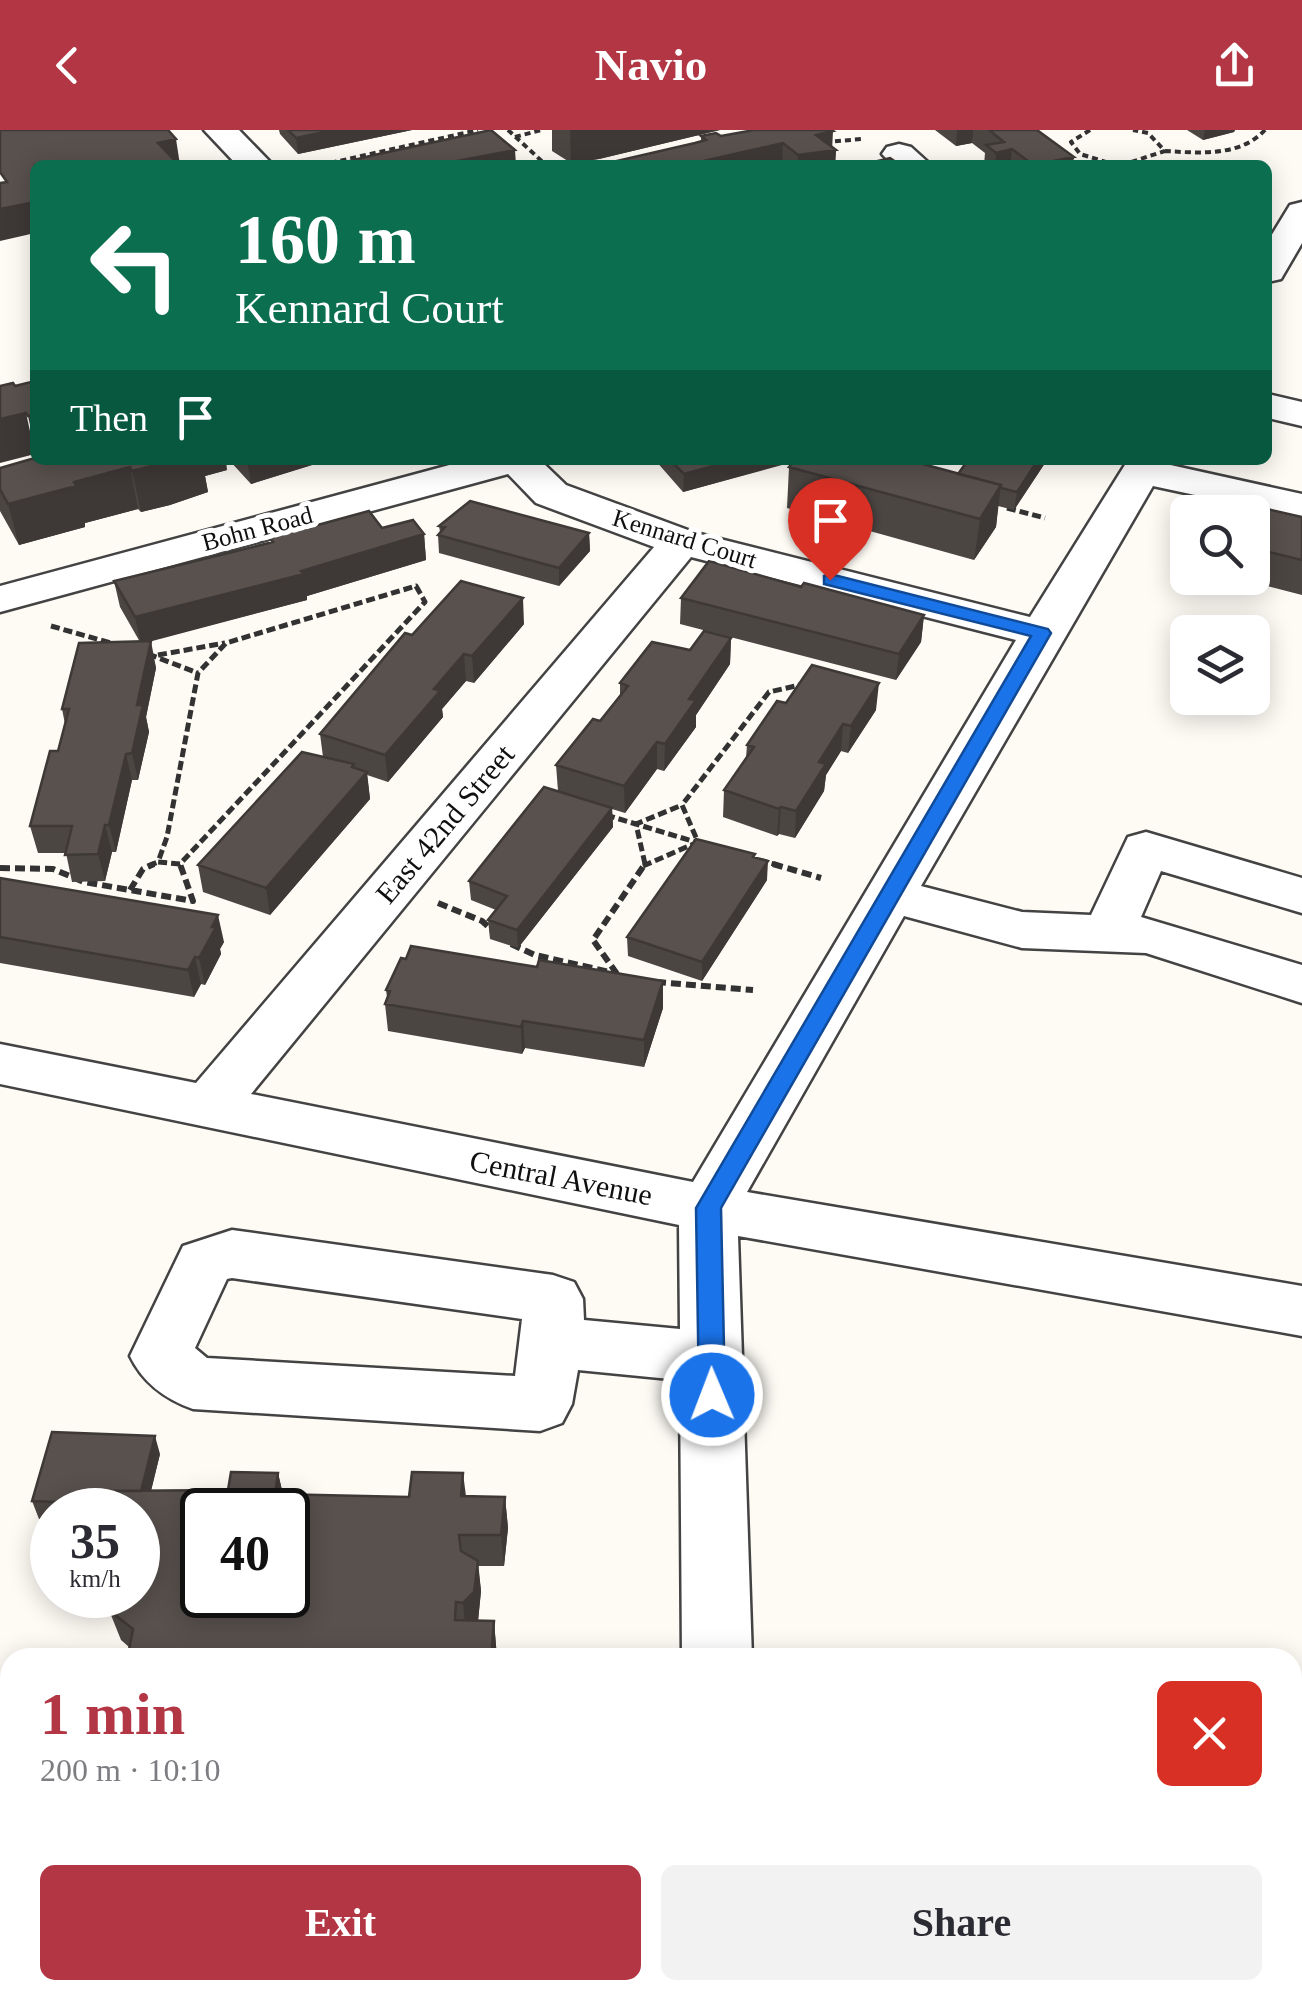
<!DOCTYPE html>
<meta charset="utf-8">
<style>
body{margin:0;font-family:Georgia,serif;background:#f2f2f3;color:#2b2b33;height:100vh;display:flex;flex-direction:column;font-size:38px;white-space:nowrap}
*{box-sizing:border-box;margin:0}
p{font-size:32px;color:#7c7c81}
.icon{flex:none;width:55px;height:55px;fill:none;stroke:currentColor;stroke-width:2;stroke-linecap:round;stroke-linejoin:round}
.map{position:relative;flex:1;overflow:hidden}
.sheet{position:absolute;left:0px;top:1518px;width:1302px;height:352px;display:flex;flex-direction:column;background:#fff;border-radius:30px 30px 0 0;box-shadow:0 5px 25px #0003}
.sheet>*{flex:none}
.hud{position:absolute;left:30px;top:30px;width:1242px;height:305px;border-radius:15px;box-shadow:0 5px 25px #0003;background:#0b6e4f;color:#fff;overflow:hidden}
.tools{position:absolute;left:1170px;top:365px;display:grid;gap:20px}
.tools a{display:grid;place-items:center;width:100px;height:100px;border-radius:15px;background:#fff;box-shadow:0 5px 25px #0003;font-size:50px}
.speed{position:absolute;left:30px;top:1358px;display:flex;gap:20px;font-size:50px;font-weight:700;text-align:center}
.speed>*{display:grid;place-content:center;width:130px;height:130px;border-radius:50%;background:#fff;box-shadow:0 5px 25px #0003;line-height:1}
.speed small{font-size:25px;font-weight:400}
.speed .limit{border:5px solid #111;border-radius:15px;background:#fff;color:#111}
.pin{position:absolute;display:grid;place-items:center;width:85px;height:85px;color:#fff;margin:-102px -42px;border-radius:50% 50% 50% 0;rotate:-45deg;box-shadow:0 0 10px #0007}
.pin .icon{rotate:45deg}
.me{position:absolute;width:110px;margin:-55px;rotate:359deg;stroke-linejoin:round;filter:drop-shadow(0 0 8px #0008)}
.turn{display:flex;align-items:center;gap:35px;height:210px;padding:0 40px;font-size:45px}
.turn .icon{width:130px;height:130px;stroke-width:2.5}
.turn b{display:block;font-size:70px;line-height:85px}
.then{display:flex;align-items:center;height:95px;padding:0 40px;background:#0003;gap:20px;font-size:38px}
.round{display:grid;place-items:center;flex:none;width:105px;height:105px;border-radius:15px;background:#f2f2f3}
.headline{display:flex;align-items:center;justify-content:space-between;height:170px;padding:0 40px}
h1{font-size:60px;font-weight:800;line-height:75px;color:#b23643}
.cta{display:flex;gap:20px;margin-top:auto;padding:20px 40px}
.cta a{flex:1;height:115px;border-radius:15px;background:#b23643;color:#fff;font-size:40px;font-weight:800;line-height:115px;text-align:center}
.cta a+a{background:#f2f2f3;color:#2b2b33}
header{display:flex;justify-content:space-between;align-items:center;height:130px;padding:0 40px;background:#b23643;color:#fff;font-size:45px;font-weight:800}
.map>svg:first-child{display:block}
</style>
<header><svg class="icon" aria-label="back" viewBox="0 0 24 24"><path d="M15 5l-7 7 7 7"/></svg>Navio<svg class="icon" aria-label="share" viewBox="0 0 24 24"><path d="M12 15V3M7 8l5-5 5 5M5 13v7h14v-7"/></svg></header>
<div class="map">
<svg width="1302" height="1868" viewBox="0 0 1302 1868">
<rect width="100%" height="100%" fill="#fefbf5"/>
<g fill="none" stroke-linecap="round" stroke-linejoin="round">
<g stroke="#434343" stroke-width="5">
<path id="minor" d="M204,0H239L273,35H237Z
M899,14L911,17L931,35H893L882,24L887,17Z
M1302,72V113L1281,149L1268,152V111L1290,75Z
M1268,264L1302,272V296L1268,288Z
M468,330H540L566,355L696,403L1030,487L1128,330H1168L1166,334L1302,364V388L1153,356L921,756L1022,782L1091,785L1128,707L1146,702L1302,748V783L1161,741L1141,787L1302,835V873L1146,823L1022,818L904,786L747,1062L1302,1156V1206L738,1106L752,1528H682L680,1250L578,1240L572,1274L562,1293L540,1301L193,1279C165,1269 143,1253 130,1226L183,1116L232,1100L553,1145L574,1152L583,1169L584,1190L680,1199L679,1095L0,954V914L196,953L654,417L536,373L508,344L0,482V456ZM691,427L1016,510L693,1052L251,964ZM232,1148L522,1189L515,1246L207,1228L195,1218L227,1149Z
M685,1860H763V1868H685Z"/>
</g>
<path stroke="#323232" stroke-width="4" stroke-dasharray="6 4" stroke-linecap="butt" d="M508,0L546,35
M1090,0L1071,12L1080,24L1116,35
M515,7L541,0
M825,12L862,9
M1165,21C1199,23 1240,27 1265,0
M321,35L478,0
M1122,35L1165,21L1148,3L1133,0"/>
<path stroke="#323232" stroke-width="5" stroke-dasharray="9 4" stroke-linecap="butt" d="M1007,378L1045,388
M416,456L425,472L180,734L158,732L167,707L198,543L226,513Z
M51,496L111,513
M148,524L198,543
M158,525L225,513
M606,685L699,713
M759,730L781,736
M645,734L636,694L682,675
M148,736L158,732
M643,736L698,712L682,675L769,562L804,554"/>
<path stroke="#323232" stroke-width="6" stroke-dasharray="10 5" stroke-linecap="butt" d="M773,734L821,748
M0,738L53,739L84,752L193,771L180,734
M130,760L143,739L154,734
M438,773L482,791L493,801
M511,814L535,825L614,843
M617,844L593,810L645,734
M656,852L753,860"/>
<use href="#minor" fill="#fff" fill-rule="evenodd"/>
</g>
<path fill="#4c4643" d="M279,0H412L298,24L280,4Z
M552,0H720L599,29L571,33L552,21Z
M935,0H1037L1074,27L1072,35H984L985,23L972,13L956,16Z
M1187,0H1235L1234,2L1203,10Z
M701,6H721L832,17L836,20L835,35H612V32L701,11Z
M35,328L227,340L205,346L208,362L170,375L141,382L138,379L85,393V397L19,415L0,381V338Z
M229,330H328L251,354Z
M655,330H908L958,344L968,330H1047L1014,380L998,376L996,397L974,430L787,378L789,337L793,332L683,362Z
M1302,387V465L1240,449V448H1252V407Z
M439,396L589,403L590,421L559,456L439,423L438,405L440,402Z
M382,398L424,404L426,430L307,466V470L149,511L156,538L146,587L149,602L138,650H132L116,722H112L105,751L72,752L66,723H38L30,696L58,621L65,594L62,579L140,512L120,477L114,451L271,412L270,408Z
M801,457L924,485L921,512L896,550L680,494L681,468Z
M524,494L474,553L466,551L442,579L443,587L388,652L367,645L370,669L270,785L203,762L198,735L323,627L320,604L412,505Z
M731,508L730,534L696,585V597L664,641L657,639L625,683L612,679L613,697L518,818L490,809L488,790L496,780L471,770L469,751L558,661L556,635L600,591L620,566V553L690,520Z
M786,573L876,580L848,623L841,621L826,645L824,661L795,708L779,704L777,706L723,687L724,660L746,628L747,615Z
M755,728L767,750L702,851L628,826L627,807Z
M0,748L224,812L220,819L221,824L205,855L201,854L194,867L0,833Z
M537,837L663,851V878L644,937L525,918L522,924L388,901L385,874L387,867L386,860Z
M160,1324L151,1361L228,1360L278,1343L283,1364L409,1367H505L508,1398L504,1436H478L481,1461L478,1490L494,1491L497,1528H129V1517L121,1510L109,1480L138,1380H52V1389H39L32,1371Z"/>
<path fill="#3e3937" d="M333,0H412L298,24L296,8Z
M570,0H720L599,29L571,33Z
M957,0H973L972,13L956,16Z
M1205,0H1235L1234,2L1203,10Z
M833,1L832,21L836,20L835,35H798V25L816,5Z
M176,9L180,35H161L158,13Z
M783,13L782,35H686Z
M1012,19L1010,35H995L996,23Z
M515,20L516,35H436Z
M1074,27L1072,35H1036Z
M35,72V103L0,111V79Z
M26,283L35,324L0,333V289Z
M35,284V317L28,286Z
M175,330H226L227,340L205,346L208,362L170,375L141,382L132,341Z
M247,330H328L251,354Z
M735,330H798L683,362L684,344Z
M1038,330H1047L1014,380L1017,362Z
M130,337L138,379L85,393V397L19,415L8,374L74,352Z
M1001,355L996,397L974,430L980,389Z
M589,403L590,421L559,456V438Z
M424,404L426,430L307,466V470L141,514L135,487L301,441Z
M523,468L524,494L474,553L472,526Z
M924,485L921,512L896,550L899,524Z
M731,508L730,534L696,585V597L664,641L665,614L689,569Z
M151,511L156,538L146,587L149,602L138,650L132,623L137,575Z
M464,524L466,551L442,579L443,587L388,652L385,625L434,559Z
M879,553L876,580L848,623L851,596Z
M843,594L841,621L826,645L824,661L795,708L796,681L819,632Z
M657,612V639L625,683L624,656Z
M126,624L132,650L116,722L109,695Z
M354,634L357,654L367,642L370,669L270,785L266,758Z
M781,677L779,704L777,706L779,679Z
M612,678L613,697L518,818L517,800Z
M105,695L112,722L105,751L98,724Z
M768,731L767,750L702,851V832Z
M218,785L224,812L220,819L221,824L205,855L199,828Z
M195,827L201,854L194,867L188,840Z
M663,851V878L644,937V910Z
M523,891L525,918L522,924L521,897Z
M155,1306L160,1324L143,1393L138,1376Z
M278,1343L285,1374L275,1364Z
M463,1343L467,1374L461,1366Z
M505,1367L508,1398L504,1436L501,1405Z
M478,1431L481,1461L478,1492L466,1503L463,1473Z
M494,1491L497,1528H491Z
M179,1860H194L193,1868H178Z"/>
<path fill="#58514e" stroke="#3e3937" stroke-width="2.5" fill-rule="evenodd" d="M0,0H168L176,9L158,13L179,35H35V72L0,79V53L7,52L0,42Z
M288,0H333L296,8Z
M491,0L515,20L436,35H334L374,25Z
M754,0H831L833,1L816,5L836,20L798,25L783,13L686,35H616L612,32L695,13L706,10L701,6L716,3L721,6Z
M989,0H1037L1074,27L1033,35L1012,19L996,23L986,15L1004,12Z
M890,28L900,35H861Z
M35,251V284L28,286L26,283L0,289V256L13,253L15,256Z
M35,328V330H175L132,341L130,337L74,352L76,356L8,374L0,359V338Z
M670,330H735L684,344Z
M795,330H908L1001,355L980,389L789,337Z
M968,330H1038L1017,362L1001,358V355L958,344Z
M470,371L589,403L559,438L438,405L445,397L439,396Z
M1267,379L1302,387V430L1252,418V407Z
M369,381L382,398L413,390L424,404L301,441L304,444L135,487L114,451L273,412L270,408Z
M709,431L801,457L804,453L924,485L899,524L681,468Z
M461,451L523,468L472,526L464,524L434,559L440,561L385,625L320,604L405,503L412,505Z
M704,501L731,508L689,569L696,570L665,614L657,612L624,656L556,635L593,589L600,591L628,556L620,553L652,512L690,520Z
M151,511L137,575H143L132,623L126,624L109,695H105L98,724L65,725L72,696H30L50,621H58L69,579H62L79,513Z
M812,535L879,553L851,596L843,594L819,632L826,634L796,681L781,677L779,679L724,660L754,617L747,615L777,571L786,573Z
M302,622L354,634L352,637L367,642L266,758L198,735Z
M544,657L612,678L517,800L488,790L507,766L469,751Z
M696,709L755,724L753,727L768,731L702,832L627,807Z
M0,748L218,785L212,797H216L199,828L195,827L188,840L0,807Z
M411,816L537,837L539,830L663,851L644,910L523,891L521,897L385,874L390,861L386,860L401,828L406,829Z
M52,1302L155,1306L141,1361H105L102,1374L32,1371Z
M231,1342L278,1343L275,1364L409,1367L412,1342L463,1343L461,1366L505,1367L501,1405H459L461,1421L478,1431L474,1462L463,1473L456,1472L455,1490L494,1491L491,1528H399V1522L369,1521L368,1528H217L128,1525L133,1499L109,1480L107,1465H138V1380H101L105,1361L228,1360ZM202,1380H288V1465H202Z
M0,1729H10V1860H179L178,1868H0Z"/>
<path fill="#1a73e8" stroke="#114b97" stroke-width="2.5" d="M830,444L1048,499L1051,503L721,1078L725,1265L721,1273L712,1276L703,1273L699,1265L696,1078L1031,506L824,454V446Z"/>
<g text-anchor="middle" stroke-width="10" stroke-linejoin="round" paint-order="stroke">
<g font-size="25" fill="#101010" stroke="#fff">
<text transform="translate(257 398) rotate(-15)" y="9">Bohn Road</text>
<text transform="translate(685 408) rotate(17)" y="9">Kennard Court</text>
</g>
<g font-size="30" fill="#101010" stroke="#fff">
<text transform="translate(445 694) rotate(-50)" y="10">East 42nd Street</text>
<text transform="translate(561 1048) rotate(11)" y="10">Central Avenue</text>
</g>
</g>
</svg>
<div class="tools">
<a><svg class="icon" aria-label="search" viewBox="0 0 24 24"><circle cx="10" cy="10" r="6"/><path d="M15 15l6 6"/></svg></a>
<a><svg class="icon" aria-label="layers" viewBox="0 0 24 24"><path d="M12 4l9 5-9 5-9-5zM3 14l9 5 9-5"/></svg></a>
</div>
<div class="speed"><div>35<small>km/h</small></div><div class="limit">40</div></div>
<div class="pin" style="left:830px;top:450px;background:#d93025"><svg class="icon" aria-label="arrive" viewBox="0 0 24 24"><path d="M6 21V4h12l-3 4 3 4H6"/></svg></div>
<svg class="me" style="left:712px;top:1265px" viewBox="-20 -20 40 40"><circle r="17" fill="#1a73e8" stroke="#fff" stroke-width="3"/><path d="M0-11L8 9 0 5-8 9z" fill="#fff"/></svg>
<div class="hud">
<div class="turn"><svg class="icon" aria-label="left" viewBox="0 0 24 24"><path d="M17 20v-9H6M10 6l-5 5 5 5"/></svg><div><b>160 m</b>Kennard Court</div></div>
<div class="then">Then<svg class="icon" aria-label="arrive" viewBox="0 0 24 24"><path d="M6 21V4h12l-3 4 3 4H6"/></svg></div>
</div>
<section class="sheet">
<div class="headline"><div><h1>1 min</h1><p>200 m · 10:10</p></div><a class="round" style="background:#d93025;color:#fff"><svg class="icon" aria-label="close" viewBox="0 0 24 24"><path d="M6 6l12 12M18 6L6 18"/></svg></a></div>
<div class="cta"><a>Exit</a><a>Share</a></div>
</section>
</div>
